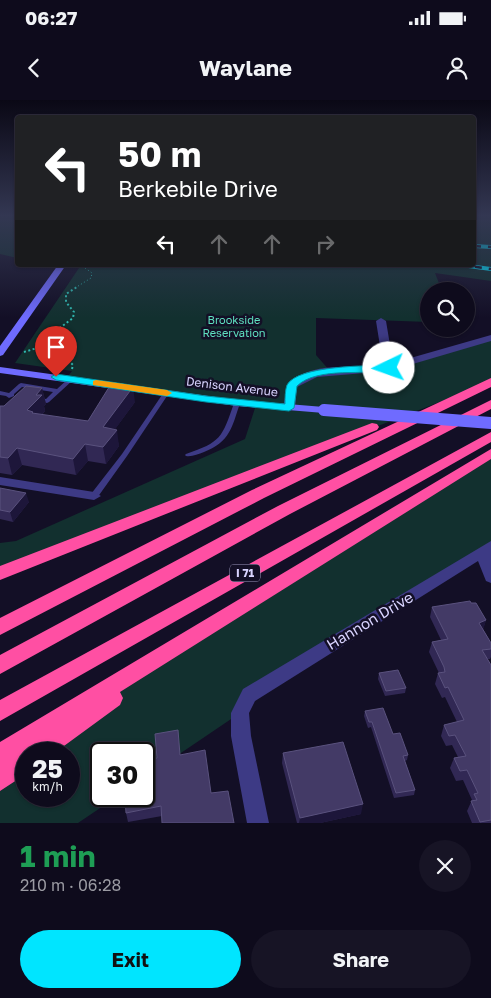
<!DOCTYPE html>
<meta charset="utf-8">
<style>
body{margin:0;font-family:"Golos Text",sans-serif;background:#171425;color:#f1f3f6;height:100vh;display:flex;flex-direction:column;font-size:19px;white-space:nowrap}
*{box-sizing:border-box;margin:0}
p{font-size:16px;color:#9b9ba3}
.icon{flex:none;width:28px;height:28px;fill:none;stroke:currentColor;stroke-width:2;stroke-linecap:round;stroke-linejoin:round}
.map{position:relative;height:723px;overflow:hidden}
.sheet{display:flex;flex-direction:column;background:#0e0b1c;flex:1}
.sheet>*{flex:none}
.top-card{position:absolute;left:15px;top:15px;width:461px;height:152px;border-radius:5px;box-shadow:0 1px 4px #0004,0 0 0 1px #2e2b3b;background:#202124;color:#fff;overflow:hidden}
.controls{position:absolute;left:420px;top:182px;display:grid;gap:10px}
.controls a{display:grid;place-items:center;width:55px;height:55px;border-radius:50%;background:#0e0b1c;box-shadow:0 1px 4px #0004,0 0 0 1px #2e2b3b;font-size:25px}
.speed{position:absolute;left:15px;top:642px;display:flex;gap:10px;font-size:25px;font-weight:700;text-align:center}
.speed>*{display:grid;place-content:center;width:65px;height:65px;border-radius:50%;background:#0e0b1c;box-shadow:0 1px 4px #0004,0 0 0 1px #2e2b3b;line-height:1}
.speed small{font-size:12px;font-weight:400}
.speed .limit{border:2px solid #111;border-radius:8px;background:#fff;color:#111}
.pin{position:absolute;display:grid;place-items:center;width:42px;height:42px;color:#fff;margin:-51px -21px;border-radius:50% 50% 50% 0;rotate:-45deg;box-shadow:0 0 5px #0007}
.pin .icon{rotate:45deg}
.me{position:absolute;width:55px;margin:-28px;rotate:267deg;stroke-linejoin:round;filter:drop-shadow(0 0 4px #0008)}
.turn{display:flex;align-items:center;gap:18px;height:105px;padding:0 20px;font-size:22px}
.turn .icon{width:65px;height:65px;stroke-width:2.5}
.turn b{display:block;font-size:35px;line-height:42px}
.lanes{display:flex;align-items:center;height:48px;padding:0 20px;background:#0003;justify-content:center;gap:25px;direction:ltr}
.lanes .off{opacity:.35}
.round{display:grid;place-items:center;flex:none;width:52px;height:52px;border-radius:26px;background:#171425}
.summary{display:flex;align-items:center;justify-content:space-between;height:85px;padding:0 20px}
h1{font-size:30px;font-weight:700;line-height:38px;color:#1e9e55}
.cta{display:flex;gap:10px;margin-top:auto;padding:10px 20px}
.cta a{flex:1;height:58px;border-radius:30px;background:#00e5ff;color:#111;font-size:20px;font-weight:700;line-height:58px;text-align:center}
.cta a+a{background:#171425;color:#f1f3f6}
.status{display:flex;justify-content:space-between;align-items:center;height:35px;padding:0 25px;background:#0e0b1c;direction:ltr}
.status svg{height:14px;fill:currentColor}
header{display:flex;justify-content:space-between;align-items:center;height:65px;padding:0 20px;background:#0e0b1c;font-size:22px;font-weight:700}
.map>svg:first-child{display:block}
</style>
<div class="status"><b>06:27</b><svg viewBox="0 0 49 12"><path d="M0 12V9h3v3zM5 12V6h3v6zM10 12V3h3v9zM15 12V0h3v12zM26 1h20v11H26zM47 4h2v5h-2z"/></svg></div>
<header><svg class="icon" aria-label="back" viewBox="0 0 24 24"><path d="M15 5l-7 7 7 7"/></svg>Waylane<svg class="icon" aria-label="person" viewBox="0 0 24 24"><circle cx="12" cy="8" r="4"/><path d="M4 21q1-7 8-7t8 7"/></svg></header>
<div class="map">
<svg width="491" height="723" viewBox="0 0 491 723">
<rect width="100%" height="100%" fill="#130f26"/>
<path fill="#12302f" d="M0,116H17V158L0,154Z
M474,116H491V181L435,173L442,191H429V222L316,218V255L330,271L389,268L491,238V282L0,473V443L16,441L245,339L256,305L66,279L72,271L15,263L81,165H474Z
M491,353V446L249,595L240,613L144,678V654H101V696H118L78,723H0V679L26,660V696H69V654H34C180,544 336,449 491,353Z"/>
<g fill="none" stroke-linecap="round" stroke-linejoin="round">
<path stroke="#2fb8b0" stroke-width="1" stroke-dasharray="1 2.5" stroke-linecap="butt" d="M126,165H159
M75,188L91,178L92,173L81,165"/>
<path stroke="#2fb8b0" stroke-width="2" stroke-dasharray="2 2.5" stroke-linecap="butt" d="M24,252L47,245
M72,269L73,265L70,262L47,245L53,233L73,218L74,212L66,202V194L77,187"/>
<path fill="#3d3a85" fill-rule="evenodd" d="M71,277L74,279L73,280L49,302L47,303L34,300L33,299L36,297L46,299L53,292L22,287L14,294V296L9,298L6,296L0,295V291L9,293L19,284L21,283L57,289L69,278Z
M166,291L169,293L127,356L97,398H91L90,396L91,394L122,354L164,292Z
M237,301L240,303C232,327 230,342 204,352C198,354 192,357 186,356L185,355L186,354C221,342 222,338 234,303Z"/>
<path fill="#3d3a85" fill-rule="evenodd" d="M381,218L386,221L393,263L491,235V241L389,271L317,277L297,287L295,308L293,310H285L283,308L287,286C310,259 353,270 383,265L376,221Z
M0,377L94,392L101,396L94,400L0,385Z
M491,441V483L486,481L478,461L255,601L249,613L251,636L269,723H247L231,636V613L243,589Z"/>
<path fill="#6f6bff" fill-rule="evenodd" d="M58,165H66L3,255L0,256V246Z
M0,267L237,300L324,307L330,310L324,313L237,306L0,273Z"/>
<path fill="#ff4fa3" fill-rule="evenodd" d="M491,278V287L264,398L0,535V518L252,390Z
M491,300V309L290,414L0,574V555L278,406Z
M372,323L377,324L379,327L377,330L0,480V466Z
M491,332V342L0,621V600Z
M491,349V359L120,592L123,598L120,605L53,654H26V674L0,691V642Z"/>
<g stroke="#00e5ff" stroke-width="4">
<path id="rail" d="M474,146L491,147
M461,165L491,169"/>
</g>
<use href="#rail" stroke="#130f26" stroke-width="2.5" stroke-dasharray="7" stroke-linecap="butt"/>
<path stroke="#6f6bff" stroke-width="12" d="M324,310L491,323"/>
</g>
<path fill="#312854" d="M42,288L46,304L44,306L45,311L42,315L88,321L135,302L115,329L119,346L106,364L88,361L76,375L22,365L12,375L0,373V306H4Z
M0,388L29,402L13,422L0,419Z
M471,503L486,520L483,529L491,543V557L490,559H487L491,565V723H472L467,711L472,700L463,680L456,681L450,668L454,658L458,657L452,645L446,646L441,636L444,625L457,622L445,597L442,598L435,584L438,573H439L429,552L432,542L441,540L430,517L432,507Z
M379,573L406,588L405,593L385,596L378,579Z
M365,611L393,634L408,655L407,660L405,661L415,690L414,695L394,698L371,627L368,628L364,616Z
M283,653L361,714L320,723H297L282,663Z
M180,655L211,693L162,716L128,722L126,713L147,694Z"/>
<path fill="#1d163a" d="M133,287L135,302L105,343L103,327Z
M42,288L46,304L44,306L45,311L35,321L27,310L36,295Z
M117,330L119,346L106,364L103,347Z
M85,344L88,361L76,375L73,359Z
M17,348L22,365L12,375L8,358Z
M26,393L29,402L13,422L10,412Z
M486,520L483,530L479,523Z
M363,704L361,714L320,723H299L300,718Z"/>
<path fill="#433a66" stroke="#5a527e" d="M111,284L133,287L103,327L117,330L103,347L85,344L73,359L17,348L8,358L0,357V306H4L26,286L42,288L36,295H42L27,310L33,312L32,313L88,321Z
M0,388L26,393L10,412L0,410Z
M470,501L471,503H476L486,520L479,523L491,543V549L482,550L491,565V720L480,722L471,701L477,700L474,694L478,693L467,670L460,671L454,658L466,656L455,635L449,636L444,625L464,620L448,587L445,588L438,573L445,572L444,567L432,542L448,539L432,507Z
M398,570L406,588L386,591L379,573Z
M383,608L393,634L400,633L408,655L403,656L415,690L396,693L372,622H369L365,611Z
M178,630L180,655L205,650L211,693L228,691L234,723H162L161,706L126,713L125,698L137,696H144V695L147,694L145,660L157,658L155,634Z
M343,642L363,704L300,718L283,653Z"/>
<linearGradient id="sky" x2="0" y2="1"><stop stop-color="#0a0815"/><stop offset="0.53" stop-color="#333752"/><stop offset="1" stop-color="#333752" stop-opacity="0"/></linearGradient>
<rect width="491" height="218" fill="url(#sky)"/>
<path fill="#00e5ff" stroke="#0095a6" d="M389,265L393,266V270C365,276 318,266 297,286L294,308L289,311L206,302L56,280L51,277L56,274L206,296L285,304C285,299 285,290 287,285C298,265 368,266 389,265Z"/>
<path fill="#f59e0b" d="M96,280L167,290L172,293L167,296L93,285V281Z"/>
<g text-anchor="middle" stroke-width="5" stroke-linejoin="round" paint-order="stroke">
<g font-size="11" fill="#5fe0c0" stroke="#130f26">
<text x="234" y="224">Brookside<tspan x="234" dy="13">Reservation</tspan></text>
</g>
<rect fill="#130f26" stroke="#9e99be" stroke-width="1" x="230" y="464.5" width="30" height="17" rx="4"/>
<g font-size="11" font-weight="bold" fill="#d9d4ff">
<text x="245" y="477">I 71</text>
</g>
<g font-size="12" fill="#d9d4ff" stroke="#130f26">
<text transform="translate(232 287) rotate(7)" y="4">Denison Avenue</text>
</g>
<g font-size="15" fill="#d9d4ff" stroke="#130f26">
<text transform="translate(370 521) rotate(-31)" y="5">Hannon Drive</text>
</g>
</g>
</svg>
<div class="controls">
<a><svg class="icon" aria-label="search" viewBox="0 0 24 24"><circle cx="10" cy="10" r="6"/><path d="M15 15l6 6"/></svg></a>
</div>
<div class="speed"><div>25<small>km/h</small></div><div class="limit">30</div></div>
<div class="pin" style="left:56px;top:277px;background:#d93025"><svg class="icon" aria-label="arrive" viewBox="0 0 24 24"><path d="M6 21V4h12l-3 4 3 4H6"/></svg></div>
<svg class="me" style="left:389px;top:268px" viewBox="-20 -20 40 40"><circle r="19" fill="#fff"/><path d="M0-13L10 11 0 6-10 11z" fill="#00e5ff"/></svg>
<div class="top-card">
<div class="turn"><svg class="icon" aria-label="left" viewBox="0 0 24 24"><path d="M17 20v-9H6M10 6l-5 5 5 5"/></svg><div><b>50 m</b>Berkebile Drive</div></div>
<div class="lanes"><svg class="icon" aria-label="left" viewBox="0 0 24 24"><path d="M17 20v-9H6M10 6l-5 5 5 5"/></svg><svg class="icon off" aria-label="ahead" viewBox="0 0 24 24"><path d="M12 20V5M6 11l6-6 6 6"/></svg><svg class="icon off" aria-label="ahead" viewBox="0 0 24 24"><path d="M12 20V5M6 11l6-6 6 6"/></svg><svg class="icon off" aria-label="right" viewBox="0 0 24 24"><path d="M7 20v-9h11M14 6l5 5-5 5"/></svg></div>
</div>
</div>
<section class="sheet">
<div class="summary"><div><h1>1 min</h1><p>210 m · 06:28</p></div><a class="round"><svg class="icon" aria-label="close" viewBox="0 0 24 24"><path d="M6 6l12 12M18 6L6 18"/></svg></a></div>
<div class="cta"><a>Exit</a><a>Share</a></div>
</section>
